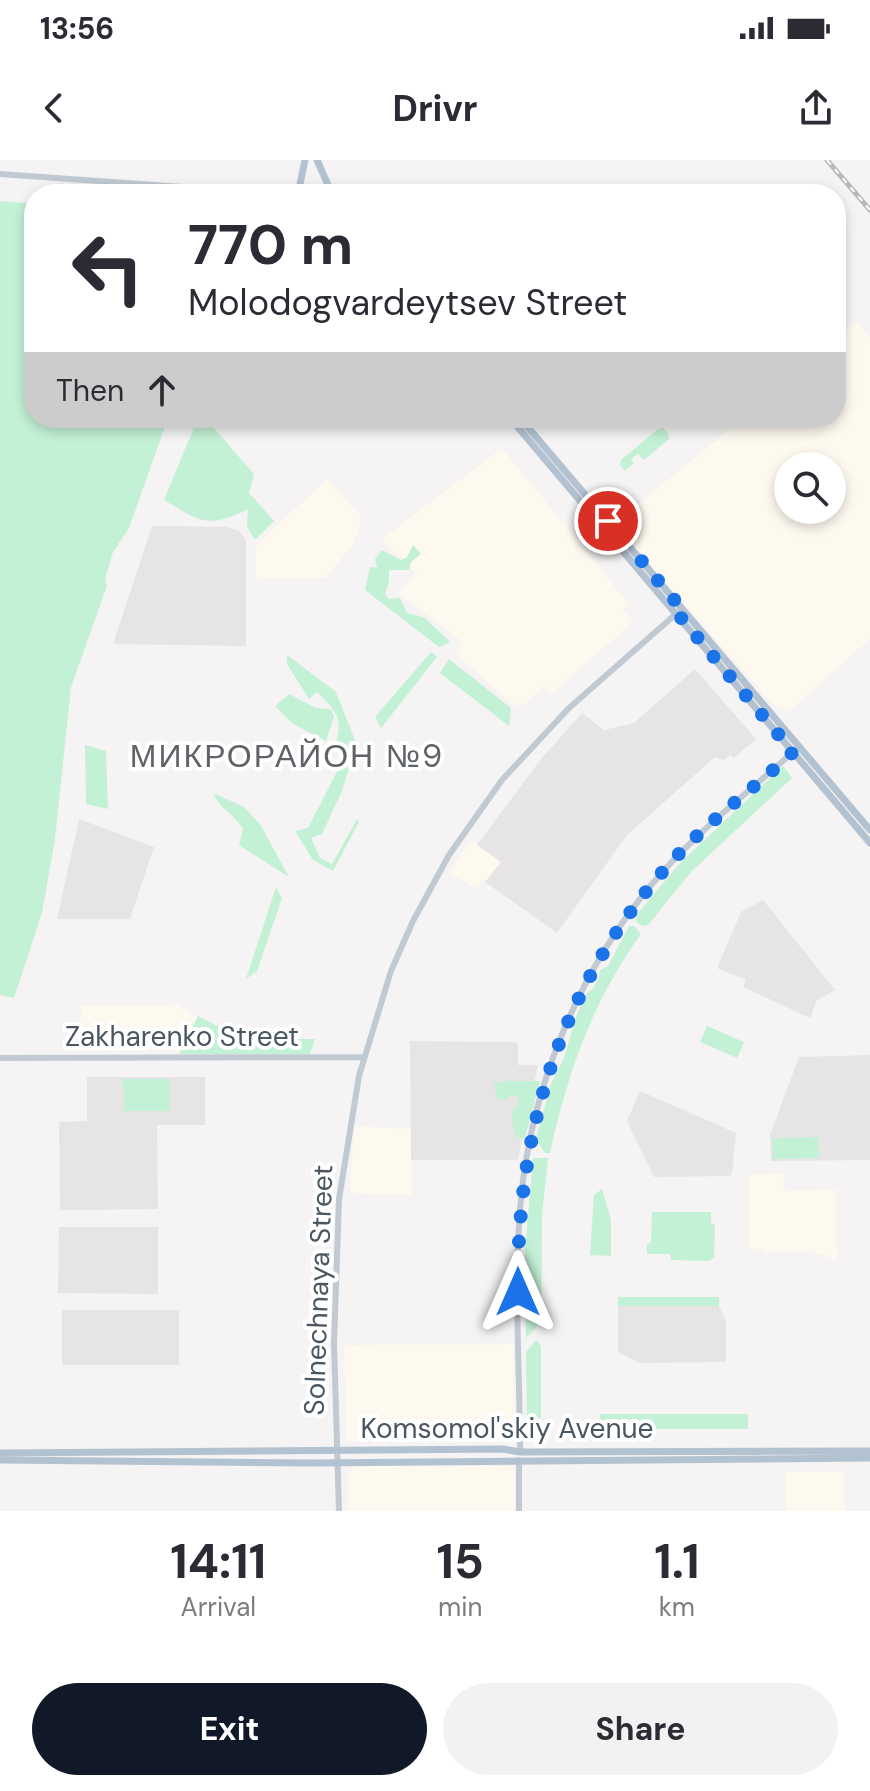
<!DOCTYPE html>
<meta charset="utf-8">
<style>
body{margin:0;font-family:"DM Sans",sans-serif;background:#f2f2f3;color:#2b2b33;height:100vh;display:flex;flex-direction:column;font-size:30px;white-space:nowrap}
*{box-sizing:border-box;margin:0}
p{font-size:26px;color:#7c7c81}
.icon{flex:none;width:44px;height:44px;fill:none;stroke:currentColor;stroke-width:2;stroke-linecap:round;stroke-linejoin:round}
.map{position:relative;height:1351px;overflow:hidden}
.sheet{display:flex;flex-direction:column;background:#fff;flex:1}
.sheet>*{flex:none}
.hud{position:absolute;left:24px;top:24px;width:822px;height:244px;border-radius:32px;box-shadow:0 4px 12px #0003;background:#fff;color:#2b2b33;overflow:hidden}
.buttons{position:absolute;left:774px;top:292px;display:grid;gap:16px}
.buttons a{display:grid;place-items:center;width:72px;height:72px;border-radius:50%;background:#fff;box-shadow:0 4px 12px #0003;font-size:40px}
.pin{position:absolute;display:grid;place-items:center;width:68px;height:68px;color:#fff;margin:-34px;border:4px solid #fff;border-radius:50%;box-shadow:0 2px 8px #0007}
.me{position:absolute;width:88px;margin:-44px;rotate:0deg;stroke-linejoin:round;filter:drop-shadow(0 0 6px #0008)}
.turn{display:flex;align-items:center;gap:28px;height:168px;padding:0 32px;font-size:36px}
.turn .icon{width:104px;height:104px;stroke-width:2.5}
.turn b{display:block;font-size:56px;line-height:68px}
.then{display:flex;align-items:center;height:76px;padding:0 32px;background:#0003;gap:16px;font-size:30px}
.eta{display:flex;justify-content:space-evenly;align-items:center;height:136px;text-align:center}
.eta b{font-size:48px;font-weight:700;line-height:56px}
.button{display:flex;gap:16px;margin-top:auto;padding:16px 32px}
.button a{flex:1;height:92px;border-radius:48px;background:#111827;color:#fff;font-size:32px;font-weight:700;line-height:92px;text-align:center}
.button a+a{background:#f2f2f3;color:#2b2b33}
.status{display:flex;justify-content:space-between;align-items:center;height:56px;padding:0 40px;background:#fff;direction:ltr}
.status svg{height:22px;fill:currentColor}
header{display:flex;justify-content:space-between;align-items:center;height:104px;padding:0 32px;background:#fff;font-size:36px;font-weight:700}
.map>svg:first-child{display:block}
</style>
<div class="status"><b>13:56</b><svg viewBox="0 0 49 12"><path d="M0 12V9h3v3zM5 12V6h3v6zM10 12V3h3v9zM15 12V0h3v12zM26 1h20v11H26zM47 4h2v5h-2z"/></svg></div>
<header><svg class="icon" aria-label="back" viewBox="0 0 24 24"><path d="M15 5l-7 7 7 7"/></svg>Drivr<svg class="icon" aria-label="share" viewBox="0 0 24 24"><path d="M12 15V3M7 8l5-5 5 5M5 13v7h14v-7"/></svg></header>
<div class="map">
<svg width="870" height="1351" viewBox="0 0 870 1351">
<rect width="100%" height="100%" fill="#f5f3f3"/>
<path fill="#fdf9ef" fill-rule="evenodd" d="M856,161L870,178V479L795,546L786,550L778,548L771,542L614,364L743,258H836V178ZM788,306H832V350H788Z
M502,288L629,444L623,449L633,462L550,535L544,527L522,546H518L511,543L455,493L463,482L398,433L417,414L382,379Z
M327,319L362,357L353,385L325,418L256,419V385Z
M471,680L502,702L486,721L483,719L477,729L449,713Z
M179,845L246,890L81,891V846Z
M354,966L411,969L412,1035L350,1033Z
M783,1014L784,1031L836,1030L837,1100L813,1092H764V1089H749V1015Z
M513,1184L515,1274L510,1282L351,1281L346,1277L344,1185Z
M354,1306H512L515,1311V1351H348V1316Z
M844,1311L845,1351H786L785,1312Z"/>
<path fill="#e6e4e5" d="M152,366L227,367L239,371L246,380V486L113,484Z
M695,509L756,579L734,598L731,595L724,600L715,597L627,675L557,773L485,722L501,702L477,685L541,599L582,553L604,570L634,563Z
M79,659L154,687L130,759H57Z
M763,740L835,830L817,840L810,858L743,827L746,820L717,808L741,752Z
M410,881L515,882L518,883V905H538L518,1000H411Z
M870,895V1000L771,1001L770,975L799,897Z
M87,917H205V965H157L158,1049L60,1050L59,962L87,961Z
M640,931L736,973L732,1013L729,1016L654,1017L627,961Z
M59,1067H158V1134L58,1133Z
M718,1144L726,1161V1202L639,1203L618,1192V1145Z
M62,1150H179V1205H62Z"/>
<path fill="#c3f1d5" d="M0,41L34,44V258H168L129,368L113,392L105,419L107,426L71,527L55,679L42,753L14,838L0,835Z
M198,258H205L254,314L249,333L274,361L255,380L247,367L248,349C208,369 201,362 164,340Z
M663,268L668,273L669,279L644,300L638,294L631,299L634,303L625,311L620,305L621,300L658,269Z
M413,385L421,394L411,402L409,410H389V422L385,433L388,439L400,438L407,453L425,458L450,482L439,487L365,430L370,407L377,408L375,399L382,390L401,400L407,397Z
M431,492L437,497L381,568L375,557Z
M287,495L336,532L359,590L354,597L334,589C344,559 338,553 317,532L309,539L287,504Z
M449,499L511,548L509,566L440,513Z
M289,534L316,548L331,549L334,557L326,581L293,564L275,546Z
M85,585L106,591L108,649L86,644Z
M342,602L349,608L342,631L322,674L311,678L320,698L332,704L357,659L359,662L333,711L313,700L295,671L308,668Z
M783,606L792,618L691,712L648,765L642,766L636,761L637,754L680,703Z
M213,633L244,647L260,664L289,717L239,685L243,669C234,653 221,651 213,633Z
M276,727L282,738L257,811L246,819Z
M629,766H634L641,774C593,840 567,914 550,993H545L536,979L551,924L564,898L576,857L586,834L592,830L599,818L600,810L608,806Z
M198,856L242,879H315L310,894H179Z
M707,866L744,882L737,898L700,882Z
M123,919H170V951H124Z
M502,921H540L525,978H517L512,962L513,949L519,942L517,937L512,935L505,940L497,939L494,924Z
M819,977V998L772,999V978Z
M533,998H548L542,1057L541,1162L526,1178L525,1091Z
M602,1029L611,1060V1096L590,1095L594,1035Z
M652,1052H711V1063L715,1065L714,1098L708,1101L671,1100L670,1094H647V1084L651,1083Z
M719,1137V1146H618V1137Z
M536,1180L541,1186V1258L527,1259L526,1192Z
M600,1254H748V1269H600Z"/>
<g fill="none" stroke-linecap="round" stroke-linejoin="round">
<path stroke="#c1cad2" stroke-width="6" d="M0,14L281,34
M131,24L152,34
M0,898L364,897
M520,1292C520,1208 513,1122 521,1038C532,925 579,811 652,724C694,674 745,635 793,592
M339,1351L334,1183L339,1039L359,916L391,811L413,761L449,695L502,620L569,548L677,453
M519,1351V1300"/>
<path stroke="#b3c2d1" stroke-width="7" d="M317,0L332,34
M298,34L305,0
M510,258L870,683
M520,258L870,670
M0,1293L503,1289L520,1292L870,1291
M0,1300L314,1303L870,1298"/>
<g stroke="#b5b8bd" stroke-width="5">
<path id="rail" d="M827,0L870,50"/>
</g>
<use href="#rail" stroke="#fff" stroke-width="2" stroke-dasharray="6" stroke-linecap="butt"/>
</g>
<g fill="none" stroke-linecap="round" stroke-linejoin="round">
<path stroke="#1a73e8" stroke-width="14" stroke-dasharray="0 25.2" d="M518,1132C516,968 563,818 676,697C712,658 755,628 793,592L677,453L682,449L608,361"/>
</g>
<g text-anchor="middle" stroke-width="8" stroke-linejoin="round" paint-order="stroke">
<g font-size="28" fill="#4a5661" stroke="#fff">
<text x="182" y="886">Zakharenko Street</text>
<text transform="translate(318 1130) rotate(-88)" y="10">Solnechnaya Street</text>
<text x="507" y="1278">Komsomol'skiy Avenue</text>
</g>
<g font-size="32" letter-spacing="2" fill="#5f6368" stroke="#fff">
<text x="287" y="607">МИКРОРАЙОН №9</text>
</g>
</g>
</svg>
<div class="buttons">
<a><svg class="icon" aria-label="search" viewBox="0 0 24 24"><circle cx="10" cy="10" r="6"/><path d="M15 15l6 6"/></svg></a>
</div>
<div class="pin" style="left:608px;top:361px;background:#d93025"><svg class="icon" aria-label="arrive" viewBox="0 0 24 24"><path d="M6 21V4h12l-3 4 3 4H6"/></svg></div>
<svg class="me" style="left:518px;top:1132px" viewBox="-20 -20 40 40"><path d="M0-17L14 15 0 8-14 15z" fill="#1a73e8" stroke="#fff" stroke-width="4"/></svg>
<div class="hud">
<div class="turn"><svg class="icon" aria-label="left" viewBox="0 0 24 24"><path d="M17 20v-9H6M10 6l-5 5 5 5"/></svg><div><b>770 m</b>Molodogvardeytsev Street</div></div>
<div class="then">Then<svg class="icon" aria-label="ahead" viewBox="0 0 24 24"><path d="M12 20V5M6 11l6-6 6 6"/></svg></div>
</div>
</div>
<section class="sheet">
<div class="eta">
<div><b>14:11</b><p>Arrival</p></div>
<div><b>15</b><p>min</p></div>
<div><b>1.1</b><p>km</p></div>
</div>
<div class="button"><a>Exit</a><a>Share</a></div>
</section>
